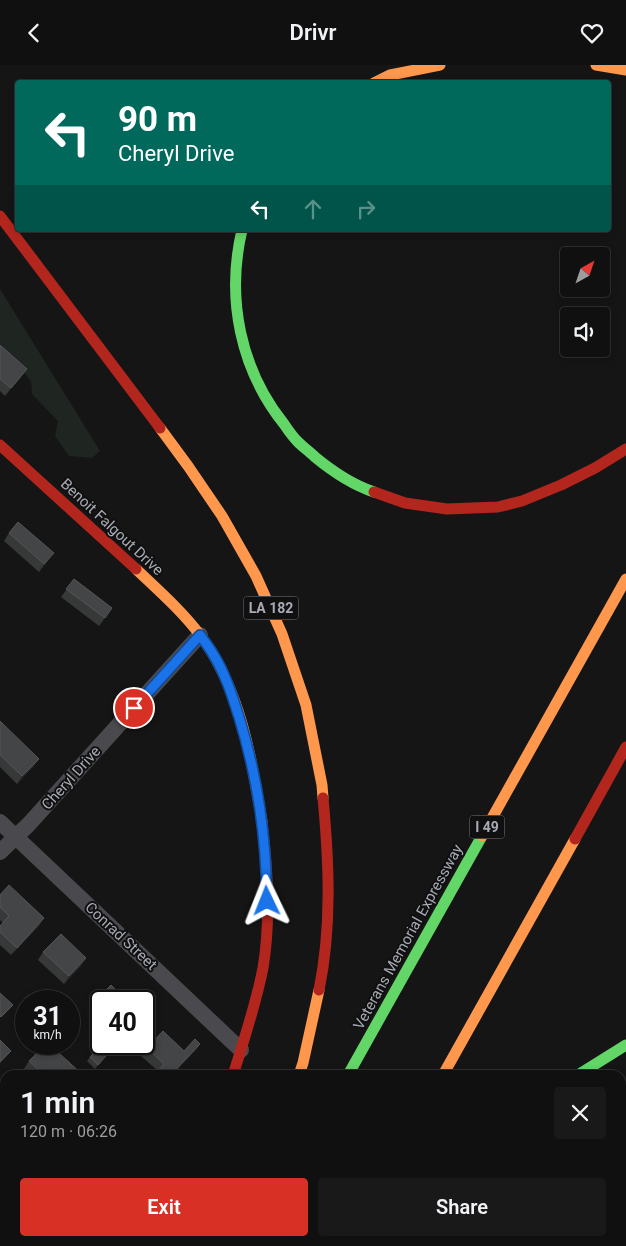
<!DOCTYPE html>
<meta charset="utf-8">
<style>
body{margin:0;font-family:Roboto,sans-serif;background:#191919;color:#f1f3f6;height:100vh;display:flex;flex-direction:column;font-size:19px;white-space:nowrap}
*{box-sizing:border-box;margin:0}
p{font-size:16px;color:#9c9d9f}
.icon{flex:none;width:28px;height:28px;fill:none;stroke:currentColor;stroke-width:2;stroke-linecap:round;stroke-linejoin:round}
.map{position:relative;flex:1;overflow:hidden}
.sheet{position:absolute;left:0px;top:1005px;width:626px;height:176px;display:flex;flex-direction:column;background:#101010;border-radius:15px 15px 0 0;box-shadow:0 2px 8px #0003,0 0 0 1px #303030}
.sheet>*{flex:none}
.guide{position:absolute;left:15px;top:15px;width:596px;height:152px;border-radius:5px;box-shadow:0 2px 8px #0003,0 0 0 1px #303030;background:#00695c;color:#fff;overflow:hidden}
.needle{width:32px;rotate:40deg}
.buttons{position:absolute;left:560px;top:182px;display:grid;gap:10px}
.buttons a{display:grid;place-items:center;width:50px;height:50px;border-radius:5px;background:#101010;box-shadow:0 2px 8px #0003,0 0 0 1px #303030;font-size:25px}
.speed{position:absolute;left:15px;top:925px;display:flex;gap:10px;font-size:25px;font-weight:700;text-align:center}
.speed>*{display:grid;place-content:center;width:65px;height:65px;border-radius:50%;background:#101010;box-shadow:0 2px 8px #0003,0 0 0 1px #303030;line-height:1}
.speed small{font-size:12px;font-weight:400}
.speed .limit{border:2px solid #111;border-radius:8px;background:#fff;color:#111}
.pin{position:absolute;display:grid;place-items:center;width:42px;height:42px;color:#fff;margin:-21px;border:2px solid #fff;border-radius:50%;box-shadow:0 1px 5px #0007}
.me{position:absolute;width:55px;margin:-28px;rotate:358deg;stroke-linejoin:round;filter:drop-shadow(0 0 4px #0008)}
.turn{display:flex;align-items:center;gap:18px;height:105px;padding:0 20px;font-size:22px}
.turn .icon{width:65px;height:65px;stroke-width:2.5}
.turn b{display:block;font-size:35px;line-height:42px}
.lanes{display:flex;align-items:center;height:48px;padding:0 20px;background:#0003;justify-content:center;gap:25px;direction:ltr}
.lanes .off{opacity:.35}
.round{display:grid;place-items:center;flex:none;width:52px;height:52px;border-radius:5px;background:#191919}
.head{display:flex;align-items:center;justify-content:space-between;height:85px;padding:0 20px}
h1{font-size:30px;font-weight:600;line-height:38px}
.primary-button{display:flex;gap:10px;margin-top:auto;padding:10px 20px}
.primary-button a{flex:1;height:58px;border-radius:5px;background:#d93025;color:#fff;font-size:20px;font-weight:600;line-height:58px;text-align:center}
.primary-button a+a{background:#191919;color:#f1f3f6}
header{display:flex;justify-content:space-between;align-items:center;height:65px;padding:0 20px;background:#101010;font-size:22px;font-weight:600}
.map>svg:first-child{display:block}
</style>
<header><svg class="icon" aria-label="back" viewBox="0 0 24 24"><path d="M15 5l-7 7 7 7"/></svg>Drivr<svg class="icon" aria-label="heart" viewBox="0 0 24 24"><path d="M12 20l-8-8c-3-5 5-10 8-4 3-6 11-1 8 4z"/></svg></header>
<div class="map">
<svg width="626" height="1181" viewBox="0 0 626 1181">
<rect width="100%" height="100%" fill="#151515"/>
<path fill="#1f2520" d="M0,224L100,386L92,393L69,391L55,371L58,356L32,329L31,316L0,279Z"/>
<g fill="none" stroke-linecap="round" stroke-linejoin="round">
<path stroke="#4a4a4e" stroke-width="16" d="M0,757L241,985
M0,787L29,759L200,570
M0,1106L5,1111
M77,1176L82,1181"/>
<path stroke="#63d668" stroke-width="11" d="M242,165C226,233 240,304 284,359C288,365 293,372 298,377C303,382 310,387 315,392C332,406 353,420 374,427
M348,1010L482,771
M578,1010L626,980
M169,1181L171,1176
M252,1181L254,1176
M489,1181L493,1176"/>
<path stroke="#ff974d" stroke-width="11" d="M596,0L626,5
M374,18L390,10L440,0
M160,363L188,401L222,451L256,511L282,569L306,640L322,720L323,733
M136,504C158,525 182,546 200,570C240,623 252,694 262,757
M482,771L626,514
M299,1010L303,998L319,925
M443,1010L575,774
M621,1046L626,1043
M347,1181L349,1176
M391,1181L395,1176"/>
<path stroke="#b3261e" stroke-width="11" d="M0,151L160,363
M0,380L136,504
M374,427L405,438L447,444L498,442L522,436L561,420L595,403L626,384
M575,774L626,682
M319,925C332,862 329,797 323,733
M233,1010C244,975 256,939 263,903C271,855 268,805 262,757"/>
</g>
<path fill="#373939" d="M0,280L27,304L5,331L0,326Z
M9,468L48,496L39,507L4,476Z
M74,514L112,543L99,561L61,532Z
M0,656L34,701L17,719L0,702Z
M0,830L39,861L11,890L0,880V861L3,858L0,855Z
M43,887L81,901L64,919L38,895Z
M111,920L121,930L116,936H101V951L92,941Z
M200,979L195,986L158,1006L141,991L147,983L184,986Z
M90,992L103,994L95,1004L87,996Z
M29,996L83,1010H30L24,1004Z
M626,1114V1131L621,1126V1120Z"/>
<path fill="#252525" d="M27,304L22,311L5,331L11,323Z
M54,488L48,496L39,507L44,499Z
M39,694L34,701L17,719L22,711Z
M44,853L39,861L11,890L17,883Z
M86,893L81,901L64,919L69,911Z
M200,979L195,986L172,1010H171Z
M11,986L5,993L0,999V997Z"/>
<path fill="#444546" stroke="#535558" d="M0,280L27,304L11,323L0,314Z
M18,457L54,488L44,499L9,468Z
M74,514L112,543L105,553L66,524Z
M0,656L39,694L22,711L0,690Z
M9,820L44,853L17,883L0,867V861L9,851L0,842V830Z
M61,869L86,893L69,911L43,887Z
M111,920L121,930L115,936H101V944L94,937Z
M0,928L13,940L1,952L0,951Z
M163,966L184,986L195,974L200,979L171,1010H154L164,999L147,983Z
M0,975L11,986L0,997Z
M46,979H49L83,1010H44L29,996Z
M99,983L106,991L98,1000L90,992Z
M0,1149L5,1154V1176H19L14,1181H0Z
M596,1176H597L603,1181H592Z"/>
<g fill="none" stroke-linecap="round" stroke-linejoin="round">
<g stroke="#114b97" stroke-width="12">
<path id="route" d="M134,643L200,570C204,576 209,582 213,589C225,608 232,630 239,652C258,714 266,771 267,836"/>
</g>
<use href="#route" stroke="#1a73e8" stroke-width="9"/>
</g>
<g text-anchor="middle" stroke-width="4" stroke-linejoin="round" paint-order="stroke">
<g fill="#101011" stroke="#7a7c83" stroke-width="1">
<rect x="243.5" y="531.5" width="55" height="23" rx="4"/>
<rect x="469.5" y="750.5" width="35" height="23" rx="4"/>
</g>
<g font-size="14" font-weight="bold" fill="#a8abb4">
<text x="271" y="548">LA 182</text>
<text x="487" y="767">I 49</text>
</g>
<g font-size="15" fill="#a8abb4" stroke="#101011">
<text transform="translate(112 462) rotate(43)" y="5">Benoit Falgout Drive</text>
<text transform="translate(71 713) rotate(-48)" y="5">Cheryl Drive</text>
<text transform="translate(121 871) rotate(43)" y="5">Conrad Street</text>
<text transform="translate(408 872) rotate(-61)" y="5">Veterans Memorial Expressway</text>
</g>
</g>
</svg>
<div class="buttons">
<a><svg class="needle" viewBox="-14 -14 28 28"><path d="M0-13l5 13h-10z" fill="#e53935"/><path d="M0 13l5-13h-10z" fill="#9c9d9f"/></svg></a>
<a><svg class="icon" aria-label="sound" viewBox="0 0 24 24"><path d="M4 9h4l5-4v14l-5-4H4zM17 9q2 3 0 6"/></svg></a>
</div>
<div class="speed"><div>31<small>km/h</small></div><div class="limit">40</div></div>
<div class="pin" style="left:134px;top:643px;background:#d93025"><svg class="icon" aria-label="arrive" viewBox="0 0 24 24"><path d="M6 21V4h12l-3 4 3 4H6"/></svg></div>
<svg class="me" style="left:267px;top:836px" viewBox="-20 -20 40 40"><path d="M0-17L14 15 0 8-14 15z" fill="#1a73e8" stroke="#fff" stroke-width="4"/></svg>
<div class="guide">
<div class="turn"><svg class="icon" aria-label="left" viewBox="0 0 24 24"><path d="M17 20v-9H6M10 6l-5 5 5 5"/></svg><div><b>90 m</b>Cheryl Drive</div></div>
<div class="lanes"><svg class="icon" aria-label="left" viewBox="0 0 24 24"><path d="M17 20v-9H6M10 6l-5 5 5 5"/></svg><svg class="icon off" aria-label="ahead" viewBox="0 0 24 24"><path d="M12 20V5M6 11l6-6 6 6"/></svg><svg class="icon off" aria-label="right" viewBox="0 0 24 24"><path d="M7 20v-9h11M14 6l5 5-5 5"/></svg></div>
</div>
<section class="sheet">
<div class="head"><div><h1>1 min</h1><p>120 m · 06:26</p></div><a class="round"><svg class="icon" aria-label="close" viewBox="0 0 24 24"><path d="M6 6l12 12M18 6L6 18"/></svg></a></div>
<div class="primary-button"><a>Exit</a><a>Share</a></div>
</section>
</div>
